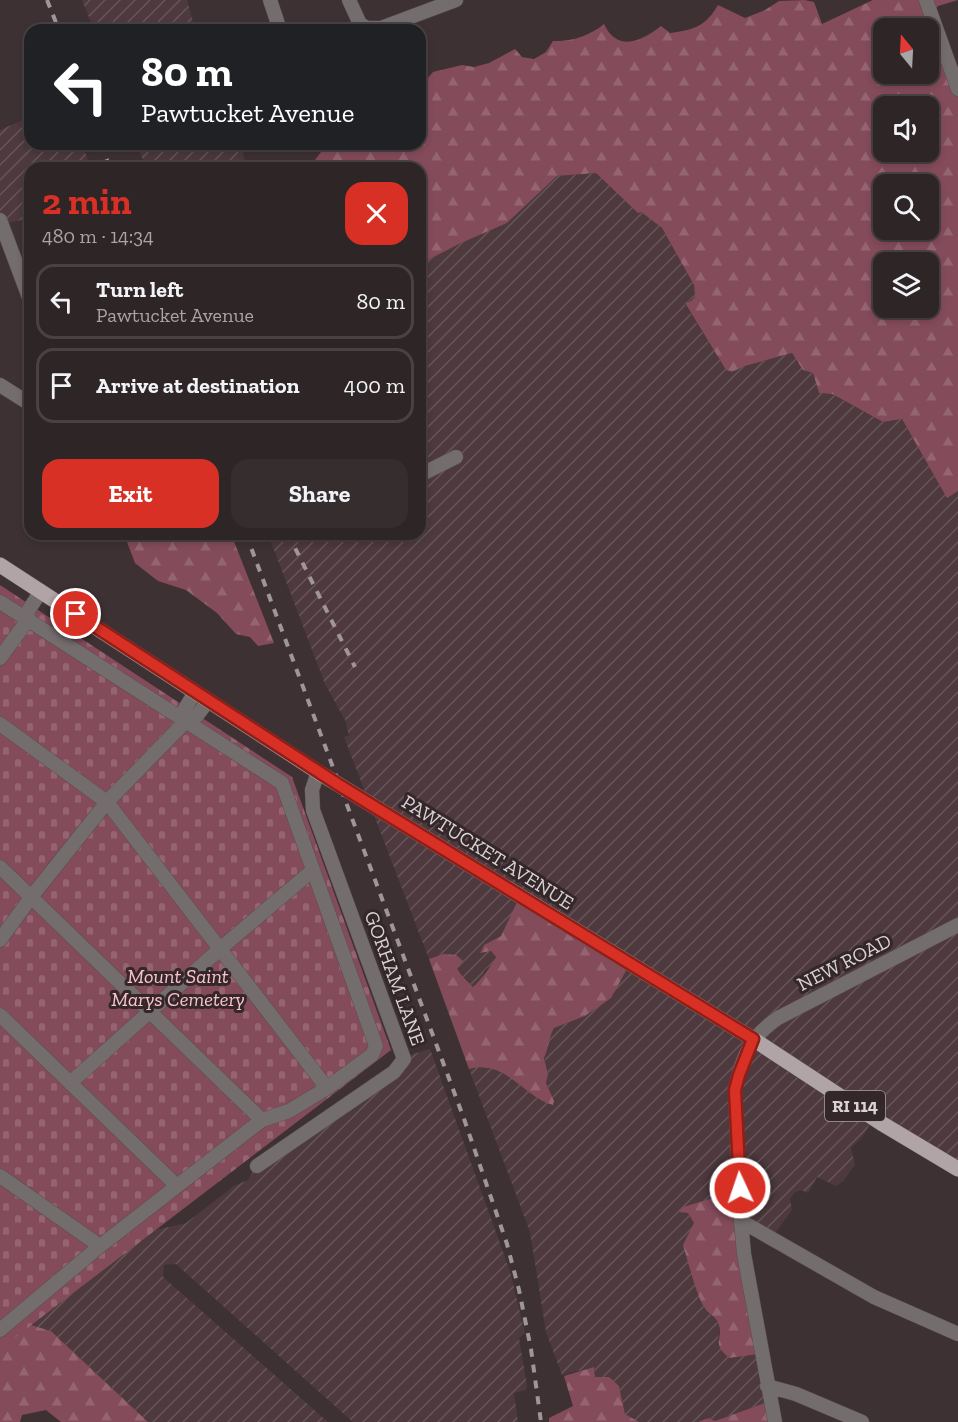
<!DOCTYPE html>
<meta charset="utf-8">
<style>
body{margin:0;font-family:"Zilla Slab",serif;background:#362d2f;color:#f1f3f6;height:100vh;display:flex;flex-direction:column;font-size:22px;white-space:nowrap}
*{box-sizing:border-box;margin:0}
p{font-size:20px;color:#a7a5a7}
.icon{flex:none;width:33px;height:33px;fill:none;stroke:currentColor;stroke-width:2;stroke-linecap:round;stroke-linejoin:round}
.map{position:relative;flex:1;overflow:hidden}
.panel{position:absolute;left:24px;top:162px;width:402px;height:378px;display:flex;flex-direction:column;background:#2e2527;border-radius:18px;box-shadow:0 3px 9px #0003,0 0 0 2px #494244}
.panel>*{flex:none}
.hud{position:absolute;left:24px;top:24px;width:402px;height:126px;border-radius:18px;box-shadow:0 3px 9px #0003,0 0 0 2px #494244;background:#202124;color:#fff;overflow:hidden}
.needle{width:39px;rotate:342deg}
.tools{position:absolute;left:873px;top:18px;display:grid;gap:12px}
.tools a{display:grid;place-items:center;width:66px;height:66px;border-radius:12px;background:#2e2527;box-shadow:0 3px 9px #0003,0 0 0 2px #494244;font-size:30px}
.pin{position:absolute;display:grid;place-items:center;width:51px;height:51px;color:#fff;margin:-26px;border:3px solid #fff;border-radius:50%;box-shadow:0 2px 6px #0007}
.me{position:absolute;width:66px;margin:-33px;rotate:357deg;stroke-linejoin:round;filter:drop-shadow(0 0 4px #0008)}
.turn{display:flex;align-items:center;gap:21px;height:126px;padding:0 18px;font-size:27px}
.turn .icon{width:78px;height:78px;stroke-width:2.5}
.turn b{display:block;font-size:42px;line-height:51px}
.round{display:grid;place-items:center;flex:none;width:63px;height:63px;border-radius:18px;background:#362d2f}
.summary{display:flex;align-items:center;justify-content:space-between;height:102px;padding:0 18px}
h1{font-size:36px;font-weight:700;line-height:45px;color:#d93025}
.action{display:flex;gap:12px;margin-top:auto;padding:12px 18px}
.action a{flex:1;height:69px;border-radius:18px;background:#d93025;color:#fff;font-size:24px;font-weight:700;line-height:69px;text-align:center}
.action a+a{background:#362d2f;color:#f1f3f6}
ul{padding:0;list-style:none}
li{display:flex;align-items:center;gap:18px;height:75px;margin:0 12px 9px;padding:0 6px;border:3px solid #494244;border-radius:18px}
li div{flex:1}
li b{display:block;font-size:22px}
li em{font-style:normal}
.map>svg:first-child{display:block}
</style>
<div class="map">
<svg width="958" height="1422" viewBox="0 0 958 1422">
<defs>
<pattern id="industrial-furrows" width="10" height="10" patternUnits="userSpaceOnUse" patternTransform="scale(1.5)"><rect width="10" height="10" fill="#4d393e"/><path d="M-1 1l2-2M0 10L10 0M9 11l2-2" fill="none" stroke="#665559"/></pattern>
<pattern id="forest-firs" width="22" height="20" patternUnits="userSpaceOnUse" patternTransform="scale(1.5)"><rect width="22" height="20" fill="#844b5b"/><path d="M5 1l3.5 6h-7zM16 11l3.5 6h-7z" fill="#956472"/></pattern>
<pattern id="cemetery-stones" width="16" height="16" patternUnits="userSpaceOnUse" patternTransform="scale(1.5)"><rect width="16" height="16" fill="#844b5b"/><path d="M2 7V4a2 2 0 0 1 4 0v3zM10 15v-3a2 2 0 0 1 4 0v3z" fill="#956472"/></pattern>
</defs>
<rect width="100%" height="100%" fill="#3e3134"/>
<path fill="url(#industrial-furrows)" d="M82,0H187L195,30H94Z
M30,117V144H82L91,168H30V218L4,224L0,222V130Z
M137,144H241L246,168H146Z
M596,173L638,212H641L662,228L694,285L695,297L685,304L726,370L732,372L745,366L792,353L803,370L813,373L819,393L831,394L883,422L902,419L947,497L958,491V1171L872,1121L863,1136L851,1148L855,1165L843,1181L836,1186L817,1177L808,1193L801,1190L795,1192L790,1199L792,1210L773,1236L688,1213L694,1223L704,1308L716,1320L720,1326L718,1340L758,1354L765,1403L715,1421L709,1418L698,1422H639L625,1414L619,1386L595,1377L594,1367L562,1375L546,1332L530,1232L469,1069L480,1066L488,1067L512,1078L552,1105L553,1101L546,1083L548,1074L544,1057L547,1052L548,1038L554,1028L585,1016L501,936L484,945L481,953L491,951L496,957L493,964L485,970L479,984L473,987L467,980L461,977L457,968L443,954L429,959L344,737L349,736L345,720L325,684L268,534H420V266L428,260L459,244L507,223L557,176Z
M430,1049L510,1271L525,1333L519,1338L527,1386L526,1390L514,1393L518,1422H353L176,1264L164,1265L163,1277L328,1422H148L51,1331L24,1323L117,1239L186,1223L234,1186L248,1180L259,1161L390,1073L403,1057Z"/>
<path fill="url(#forest-firs)" fill-rule="evenodd" d="M804,0L814,2L822,24L873,0H958L938,6L936,9L958,84V491L947,498L902,419L883,422L832,394L819,393L813,373L803,370L792,353L745,366L732,372L726,370L685,303L691,301L695,297L694,285L662,228L641,212L638,213L596,173L557,176L507,223L459,244L428,260L420,266V168H270L294,166L315,160L327,144H420V80L427,79L433,72L462,65L474,67L489,63L515,49L522,57L534,59L546,52L553,41C570,42 590,36 604,24C617,52 641,42 661,26L670,33C694,30 706,26 718,5L745,18L765,10L779,1ZM884,28H928V74H884ZM884,106H928V152H884ZM884,184H928V230H884ZM884,262H928V308H884Z
M124,534H231L274,643L258,646L250,637L236,634L217,613L186,590L158,581L135,563Z
M518,900L627,969L611,998L585,1016L554,1028C548,1039 549,1048 544,1058L548,1074L546,1083L554,1101L553,1105C525,1098 505,1059 469,1069L429,959L443,954L456,955L463,961L457,968C461,977 467,980 473,987C478,984 494,962 496,957L491,951L480,953L484,945L501,936Z
M730,1193L739,1194L758,1354L729,1358C711,1342 723,1340 719,1325C717,1317 708,1314 704,1307C696,1294 688,1261 683,1245L694,1223L688,1213L679,1212L683,1207Z
M24,1323L51,1331L148,1422H61L46,1410L22,1415L20,1422H0V1342Z
M594,1367L595,1377H609L619,1386L625,1414L639,1422H549V1418L573,1406L564,1376Z
M765,1403L770,1422H698L709,1418L715,1421Z"/>
<path fill="url(#cemetery-stones)" d="M0,585L292,777L391,1050L0,1349Z"/>
<g fill="none" stroke-linecap="round" stroke-linejoin="round">
<g stroke="#5a4e51" stroke-width="15">
<path id="minor" d="M270,0L280,30
M349,0L360,24L367,28H381L456,0
M926,0L958,89
M0,220L30,300
M0,385L30,404
M420,475L456,457
M0,602L282,783L376,1046L372,1055L327,1088L289,1111L262,1120L100,1246L0,1330
M0,658L27,621L28,611L41,591
M186,721L183,712L195,692
M0,724L107,802L327,1088
M0,867L262,1120
M0,940L32,896L107,802L186,721L195,718L208,701
M0,1015L177,1186
M70,1083L221,948L313,870
M257,1166L394,1072L404,1059L313,810L312,790L318,772
M0,1176L100,1246
M741,1221L874,1297L958,1334
M767,1386L796,1394L862,1422
M775,1422L744,1254L741,1221L735,1090C742,1057 750,1037 778,1018L958,925"/>
</g>
<g stroke="#5a4e51" stroke-width="16">
<path id="major" d="M0,565L318,772L753,1039L881,1123L958,1169"/>
</g>
<use href="#minor" stroke="#746d6e" stroke-width="14"/>
<use href="#major" stroke="#b1a4a7" stroke-width="15"/>
<path stroke="#a09699" stroke-width="4" stroke-dasharray="8 8" stroke-linecap="butt" d="M47,0L59,30
M101,144L110,168
M246,534L463,1116L507,1244L519,1290L531,1349L541,1422
M288,534L355,667"/>
</g>
<g fill="none" stroke-linecap="round" stroke-linejoin="round">
<g stroke="#8d1f18" stroke-width="15">
<path id="route" d="M76,614L339,785L753,1039L739,1075L735,1090L740,1188"/>
</g>
<use href="#route" stroke="#d93025" stroke-width="10"/>
</g>
<g text-anchor="middle" stroke-width="6" stroke-linejoin="round" paint-order="stroke">
<rect fill="#34272a" stroke="#a89fa1" stroke-width="1.5" x="825" y="1091" width="60" height="30" rx="4.5"/>
<g font-size="18" font-weight="bold" fill="#dad2d4">
<text x="855" y="1112">RI 114</text>
</g>
<g font-size="20" fill="#dad2d4" stroke="#34272a">
<text transform="translate(488 852) rotate(32)" y="7">PAWTUCKET AVENUE</text>
<text transform="translate(844 962) rotate(-27)" y="7">NEW ROAD</text>
<text transform="translate(395 978) rotate(70)" y="7">GORHAM LANE</text>
</g>
<g font-size="20" font-style="italic" fill="#fdc2d0" stroke="#34272a">
<text x="178" y="983">Mount Saint<tspan x="178" dy="23">Marys Cemetery</tspan></text>
</g>
</g>
</svg>
<div class="tools">
<a><svg class="needle" viewBox="-14 -14 28 28"><path d="M0-13l5 13h-10z" fill="#e53935"/><path d="M0 13l5-13h-10z" fill="#a7a5a7"/></svg></a>
<a><svg class="icon" aria-label="sound" viewBox="0 0 24 24"><path d="M4 9h4l5-4v14l-5-4H4zM17 9q2 3 0 6"/></svg></a>
<a><svg class="icon" aria-label="search" viewBox="0 0 24 24"><circle cx="10" cy="10" r="6"/><path d="M15 15l6 6"/></svg></a>
<a><svg class="icon" aria-label="layers" viewBox="0 0 24 24"><path d="M12 4l9 5-9 5-9-5zM3 14l9 5 9-5"/></svg></a>
</div>
<div class="pin" style="left:76px;top:614px;background:#d93025"><svg class="icon" aria-label="arrive" viewBox="0 0 24 24"><path d="M6 21V4h12l-3 4 3 4H6"/></svg></div>
<svg class="me" style="left:740px;top:1188px" viewBox="-20 -20 40 40"><circle r="17" fill="#d93025" stroke="#fff" stroke-width="3"/><path d="M0-11L8 9 0 5-8 9z" fill="#fff"/></svg>
<div class="hud">
<div class="turn"><svg class="icon" aria-label="left" viewBox="0 0 24 24"><path d="M17 20v-9H6M10 6l-5 5 5 5"/></svg><div><b>80 m</b>Pawtucket Avenue</div></div>
</div>
<section class="panel">
<div class="summary"><div><h1>2 min</h1><p>480 m · 14:34</p></div><a class="round" style="background:#d93025;color:#fff"><svg class="icon" aria-label="close" viewBox="0 0 24 24"><path d="M6 6l12 12M18 6L6 18"/></svg></a></div>
<ul>
<li><svg class="icon" aria-label="left" viewBox="0 0 24 24"><path d="M17 20v-9H6M10 6l-5 5 5 5"/></svg><div><b>Turn left</b><p>Pawtucket Avenue</p></div><em>80 m</em></li>
<li><svg class="icon" aria-label="arrive" viewBox="0 0 24 24"><path d="M6 21V4h12l-3 4 3 4H6"/></svg><div><b>Arrive at destination</b></div><em>400 m</em></li>
</ul>
<div class="action"><a>Exit</a><a>Share</a></div>
</section>
</div>
